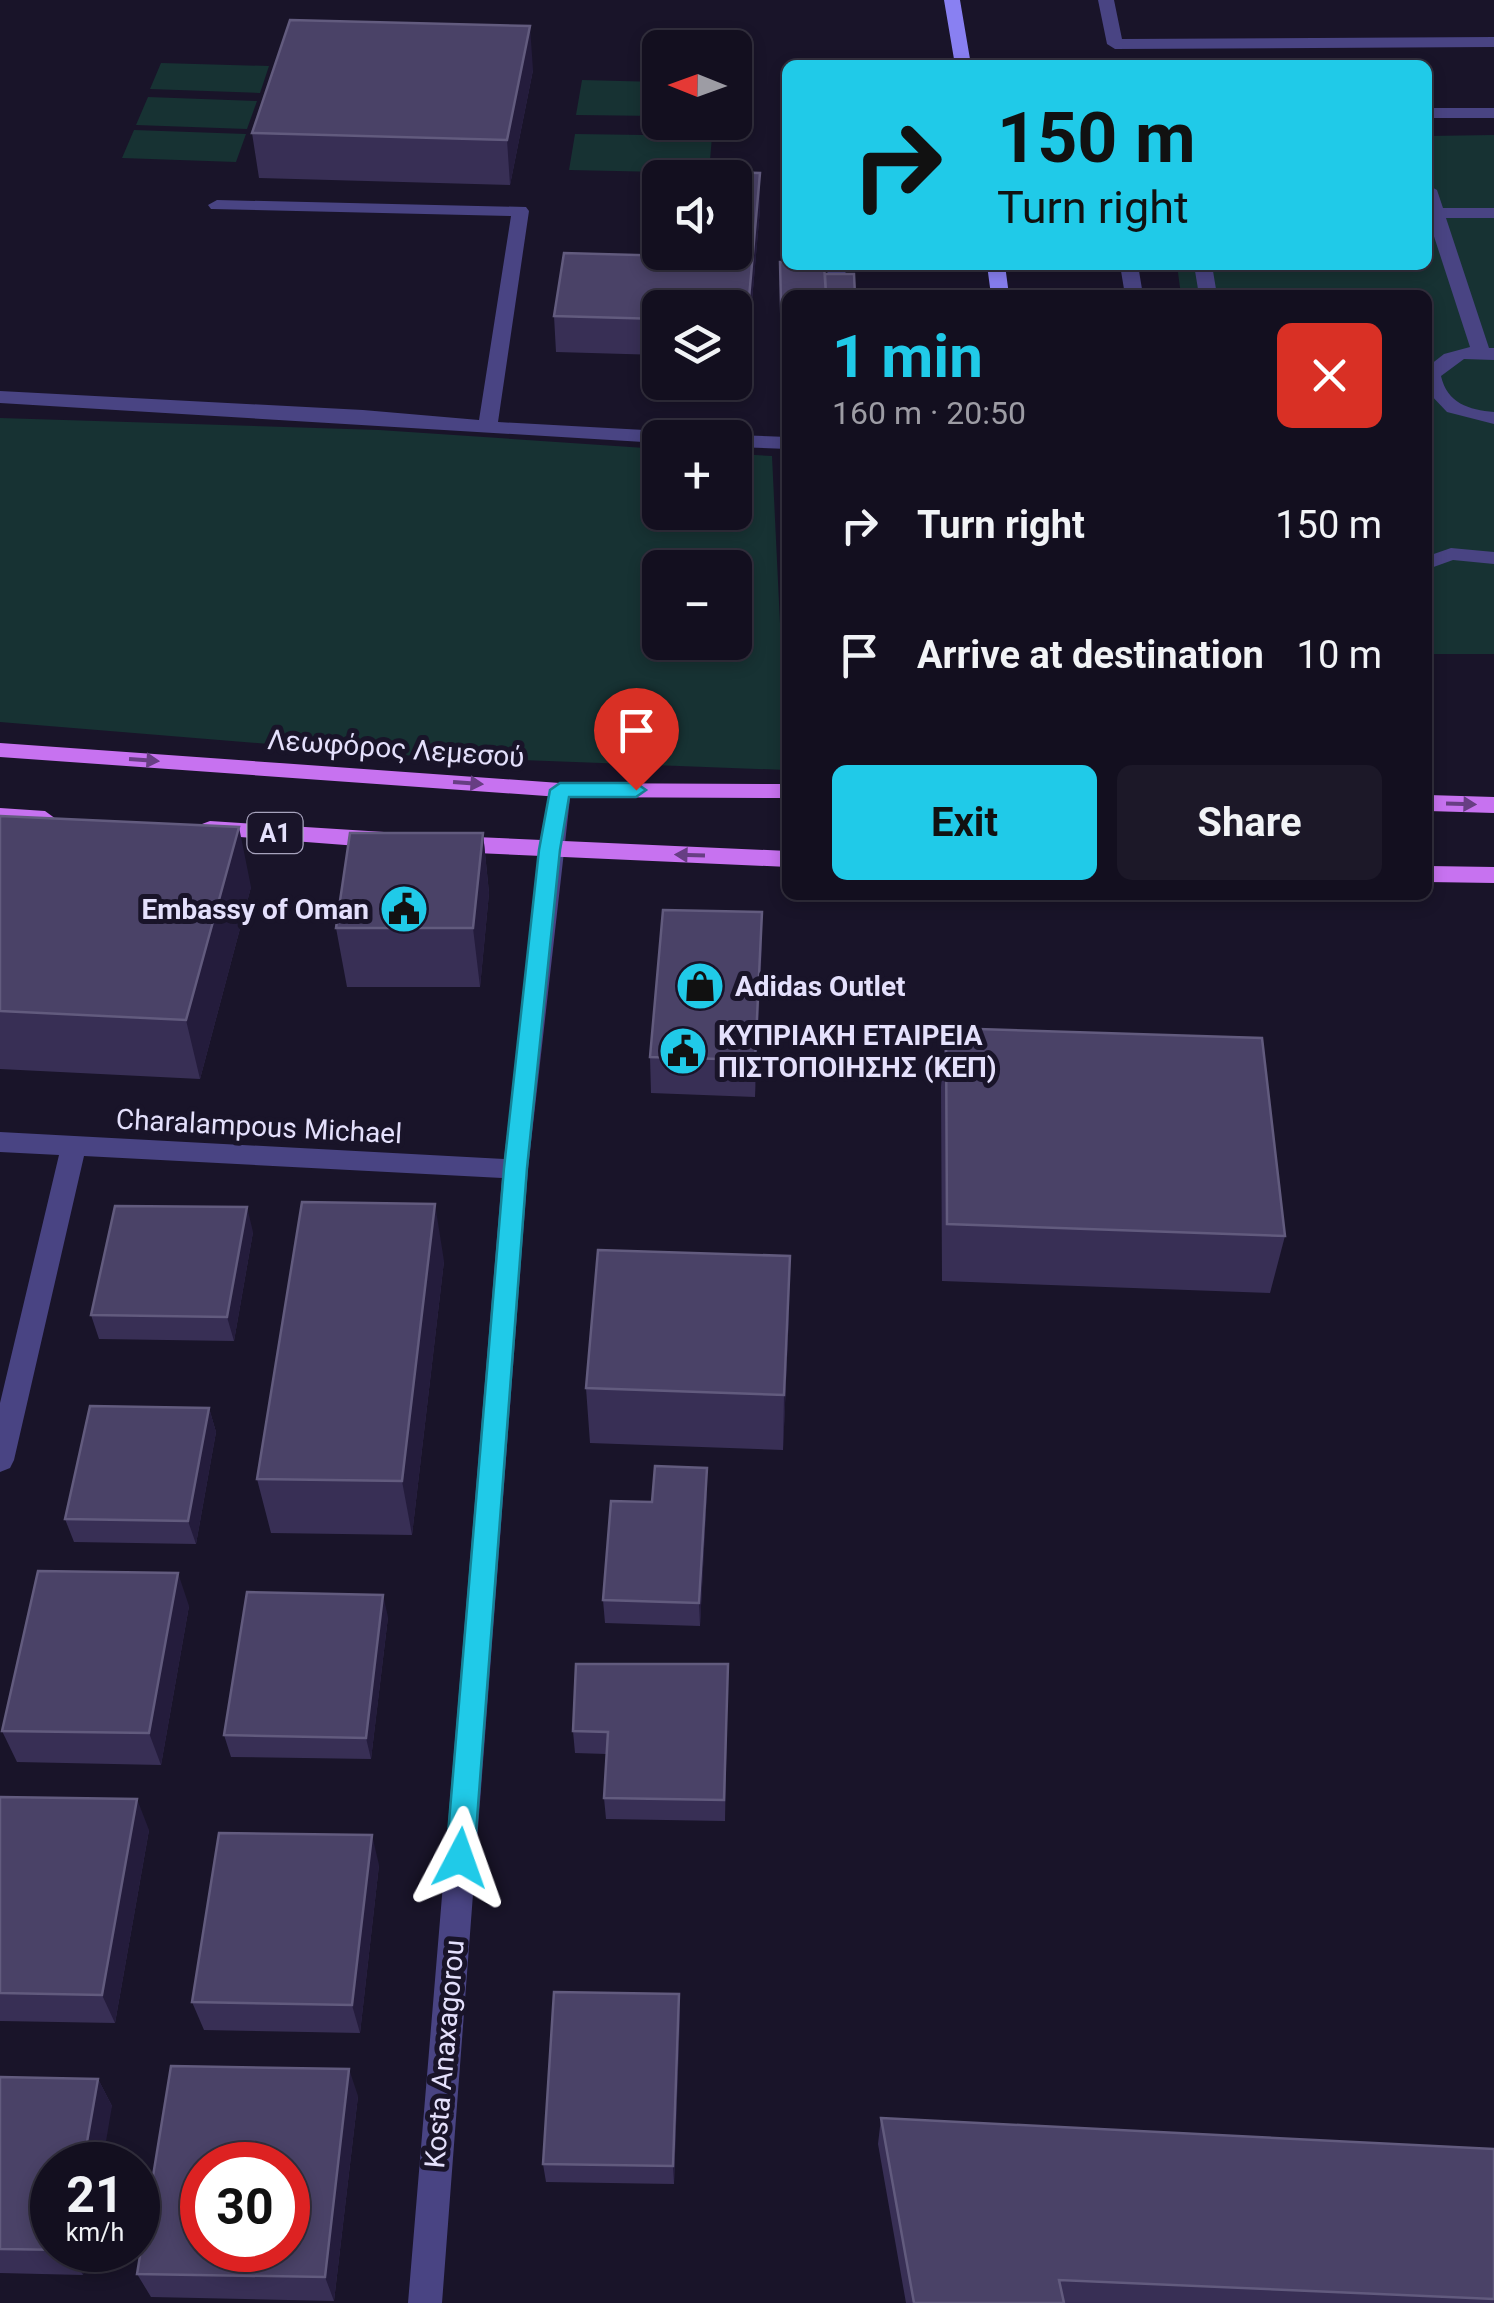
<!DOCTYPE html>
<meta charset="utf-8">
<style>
body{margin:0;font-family:Roboto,sans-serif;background:#1c1828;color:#f1f3f6;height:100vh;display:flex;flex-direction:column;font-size:38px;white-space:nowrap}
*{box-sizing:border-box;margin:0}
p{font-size:32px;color:#9d9ca4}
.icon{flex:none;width:55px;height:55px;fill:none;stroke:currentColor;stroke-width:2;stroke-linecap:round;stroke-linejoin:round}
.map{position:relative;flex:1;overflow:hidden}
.drawer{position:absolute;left:782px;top:290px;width:650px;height:610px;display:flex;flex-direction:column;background:#130f1f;border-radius:15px;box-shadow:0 5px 15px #0003,0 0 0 2px #322f3d}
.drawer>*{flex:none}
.top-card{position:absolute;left:782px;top:60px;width:650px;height:210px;border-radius:15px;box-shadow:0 5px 15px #0003,0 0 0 2px #322f3d;background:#20cae8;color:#111;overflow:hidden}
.needle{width:65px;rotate:271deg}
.controls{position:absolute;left:642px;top:30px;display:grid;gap:20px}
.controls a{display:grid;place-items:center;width:110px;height:110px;border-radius:15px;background:#130f1f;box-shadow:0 5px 15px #0003,0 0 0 2px #322f3d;font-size:50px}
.speed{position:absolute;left:30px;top:2142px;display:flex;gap:20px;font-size:50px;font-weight:700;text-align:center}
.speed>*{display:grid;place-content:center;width:130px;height:130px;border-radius:50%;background:#130f1f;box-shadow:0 5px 15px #0003,0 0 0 2px #322f3d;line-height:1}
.speed small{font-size:25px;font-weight:400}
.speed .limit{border:15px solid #d22;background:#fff;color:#111}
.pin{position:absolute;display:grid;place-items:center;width:85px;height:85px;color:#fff;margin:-102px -42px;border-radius:50% 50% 50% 0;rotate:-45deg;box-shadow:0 0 10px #0007}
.pin .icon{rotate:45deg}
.me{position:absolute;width:110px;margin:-55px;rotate:4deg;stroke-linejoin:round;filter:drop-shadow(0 0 8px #0008)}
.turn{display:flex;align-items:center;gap:35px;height:210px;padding:0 50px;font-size:45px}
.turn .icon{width:130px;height:130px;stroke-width:2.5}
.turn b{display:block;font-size:70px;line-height:85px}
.round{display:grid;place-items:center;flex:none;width:105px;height:105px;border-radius:15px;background:#1c1828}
.head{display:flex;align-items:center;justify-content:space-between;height:170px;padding:0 50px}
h1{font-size:60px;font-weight:700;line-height:75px;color:#20cae8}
.primary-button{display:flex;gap:20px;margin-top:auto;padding:20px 50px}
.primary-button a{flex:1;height:115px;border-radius:15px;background:#20cae8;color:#111;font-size:40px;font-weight:700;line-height:115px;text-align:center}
.primary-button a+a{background:#1c1828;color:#f1f3f6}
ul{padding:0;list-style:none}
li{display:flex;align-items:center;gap:30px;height:130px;padding:0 50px}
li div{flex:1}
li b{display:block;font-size:38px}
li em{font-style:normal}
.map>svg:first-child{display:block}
</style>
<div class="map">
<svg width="1494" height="2303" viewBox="0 0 1494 2303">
<rect width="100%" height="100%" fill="#191429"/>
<path fill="#173233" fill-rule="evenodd" d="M161,63L269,66L260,93L150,89Z
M582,80L660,82V116L576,115Z
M148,97L257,101L247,129L136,125Z
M134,130L246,134L236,162L122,158Z
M575,134L712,136L709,173L569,170Z
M1494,135V654H1428V295H1181L1177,265H1428V136Z
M0,418L379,430L660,449V512H735V454L772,456L787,770L416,756L0,722ZM660,568H735V642H660Z"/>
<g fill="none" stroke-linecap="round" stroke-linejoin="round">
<path fill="#494483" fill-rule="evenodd" d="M1098,0H1114L1122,39L1494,37V47L1115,49L1107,44Z
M1428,185L1437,190L1443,208H1494V218H1446L1489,348H1494V360L1464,359L1441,376C1447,403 1469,410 1494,412V424L1447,412L1428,392L1430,365L1444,354L1470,347L1428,218Z
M217,200L526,207L529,211L498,422L681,432L690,438H660V443L0,403V391L363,410L479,420L511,216L211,209L208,205Z
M827,265H845L847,295H829Z
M1120,265H1138L1143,295H1125Z
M1194,265H1212L1217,295H1199Z
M735,435L788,437V449L735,447V438H728Z
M1451,548L1494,552V564L1453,560L1428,569V556Z"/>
<path fill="#494483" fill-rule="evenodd" d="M1428,108H1494V118H1428Z
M560,783L571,790L528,1169L442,2303H408L502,1178L84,1156L14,1460L10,1468L0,1472V1403L59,1155L0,1152V1132L504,1159L549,790Z"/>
<path fill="#8980f2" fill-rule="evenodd" d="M944,0H960L971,65H955Z
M987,265H1005L1009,295H991Z"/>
<path fill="#c772f0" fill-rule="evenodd" d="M0,743L560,783L788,784V798L560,797L0,757Z
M1428,795L1494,797V813L1428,811Z
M0,808L45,811L56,819L45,827L0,824Z
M210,821L384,832L395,840L384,848L202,834L199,829L202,824Z
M454,836L788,851V867L454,852L443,844Z
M1428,866L1494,867V883L1428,882Z"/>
</g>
<path fill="#382f55" d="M533,70L510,185L259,178L252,133Z
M760,209L747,358L735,357V308H660V355L556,352L554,316L673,256Z
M780,262L788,295V371H782Z
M0,816L251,887L200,1079L0,1069Z
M483,833L489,893L480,987H347L336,928Z
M762,912L755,1097L651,1093L650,1057Z
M946,1028L1285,1236L1270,1293L942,1281L941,1087Z
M253,1232L234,1341L99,1339L91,1315Z
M444,1261L412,1535L271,1533L257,1479Z
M789,1313L783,1450L590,1443L586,1388Z
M209,1408L216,1432L196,1544L74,1542L65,1519Z
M707,1468V1491L700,1626L605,1623L603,1600L652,1502Z
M189,1606L161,1765L17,1762L2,1731Z
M388,1617L371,1759L231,1757L224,1735Z
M728,1664L725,1821L606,1819L604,1798L606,1754L575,1753L573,1731Z
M0,1797L149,1830L115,2023L0,2021Z
M379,1865L360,2033L204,2030L192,2002Z
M680,2014L674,2184L546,2182L543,2164Z
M0,2077L98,2079L112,2106L52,2250H87L83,2275L0,2273Z
M358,2096L334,2301L151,2297L137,2274Z
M881,2118L1494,2149V2303H906L878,2144Z"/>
<path fill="#241c3c" d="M530,26L533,70L510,185L507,140Z
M760,173V209L747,358V321Z
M239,827L251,887L200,1079L186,1020Z
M483,833L489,893L480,987L473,928Z
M762,912V949L755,1097V1060Z
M435,1204L444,1261L412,1535L402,1481Z
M247,1207L253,1232L234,1341L227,1317Z
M790,1256L789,1313L783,1450L784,1395Z
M209,1408L216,1432L196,1544L188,1521Z
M707,1468V1491L700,1626L699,1603Z
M178,1573L189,1606L161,1765L149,1733Z
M383,1595L388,1617L371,1759L366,1738Z
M137,1799L149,1830L115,2023L102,1995Z
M372,1835L379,1865L360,2033L352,2005Z
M679,1994L680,2014L674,2184L673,2166Z
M349,2069L358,2096L334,2301L325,2277Z
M98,2079L112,2106L102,2165H83Z
M68,2250H87L83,2275Z"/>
<path fill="#4a4267" stroke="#625b7e" stroke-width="2.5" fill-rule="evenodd" d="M290,20L530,26L507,140L252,133Z
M684,171L760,173L747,321H735V308H660V319L554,316L564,253L673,256V252H735V178H683Z
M780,262H788V265H824L826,295H788V345H782Z
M825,274H854L855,295H826Z
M0,816L239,827L186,1020L0,1011Z
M350,833H483L473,928H336Z
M663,910L762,912L755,1060L650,1057Z
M946,1028L1262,1038L1285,1236L947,1224Z
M302,1202L435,1204L402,1481L257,1479Z
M115,1206L247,1207L227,1317L91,1315Z
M598,1250L790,1256L784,1395L586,1388Z
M90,1406L209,1408L188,1521L65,1519Z
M655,1466L707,1468L699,1603L603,1600L611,1501L652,1502Z
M38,1571L178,1573L149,1733L2,1731Z
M247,1592L383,1595L366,1738L224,1735Z
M576,1664H728L724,1800L604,1798L608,1732L573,1731Z
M0,1797L137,1799L102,1995L0,1993Z
M219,1833L372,1835L352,2005L192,2002Z
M554,1992L679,1994L673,2166L543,2164Z
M171,2066L349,2069L325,2277L137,2274ZM202,2165H288V2250H202Z
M0,2077L98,2079L83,2165H52V2250H68L0,2249Z
M881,2118L1494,2149V2299L1059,2280L1064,2303H914Z"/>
<defs><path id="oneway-solid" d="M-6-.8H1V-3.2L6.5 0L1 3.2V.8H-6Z" transform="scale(2.5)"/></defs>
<g fill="#673e83">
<use href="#oneway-solid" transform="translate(144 760) rotate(4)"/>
<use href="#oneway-solid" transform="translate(468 783) rotate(4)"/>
<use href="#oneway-solid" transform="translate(1461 804) rotate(2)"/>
<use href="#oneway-solid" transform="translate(690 855) rotate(-178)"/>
</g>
<path fill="#20cae8" stroke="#158397" stroke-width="2.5" d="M560,783H636L646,790L636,797H569L560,850L527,1168L474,1858L470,1867L460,1871L450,1867L446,1858L504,1168L539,850L550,790Z"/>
<defs>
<g id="civic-disc" transform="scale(2.5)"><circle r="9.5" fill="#20cae8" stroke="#191429"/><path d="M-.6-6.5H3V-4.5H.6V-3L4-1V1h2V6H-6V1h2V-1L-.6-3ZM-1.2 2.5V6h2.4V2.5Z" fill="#111"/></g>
<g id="shop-disc" transform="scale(2.5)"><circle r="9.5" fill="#20cae8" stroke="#191429"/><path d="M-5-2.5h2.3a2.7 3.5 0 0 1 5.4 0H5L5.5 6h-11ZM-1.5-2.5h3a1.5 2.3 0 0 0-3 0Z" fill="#111"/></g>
</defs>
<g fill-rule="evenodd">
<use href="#civic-disc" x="404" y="909"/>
<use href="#shop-disc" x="700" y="986"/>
<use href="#civic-disc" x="683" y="1051"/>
</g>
<g text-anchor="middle" stroke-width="10" stroke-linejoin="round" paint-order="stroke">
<rect fill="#191429" stroke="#a7a3bd" stroke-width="2.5" x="247.5" y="813" width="55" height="40" rx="8"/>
<g font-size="25" font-weight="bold" fill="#e4e0fc">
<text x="275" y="842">A1</text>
</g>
<g font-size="28" fill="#e4e0fc" stroke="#191429">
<text transform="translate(396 748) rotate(4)" y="10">Λεωφόρος Λεμεσού</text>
<text transform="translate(259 1126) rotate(3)" y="10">Charalampous Michael</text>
<text transform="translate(444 2054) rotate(-85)" y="10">Kosta Anaxagorou</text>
</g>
<g font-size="28" font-weight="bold" fill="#e4e0fc" stroke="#191429" text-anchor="start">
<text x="369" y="919" text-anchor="end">Embassy of Oman</text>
<text x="735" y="996">Adidas Outlet</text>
<text x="718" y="1045">ΚΥΠΡΙΑΚΗ ΕΤΑΙΡΕΙΑ<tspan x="718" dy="32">ΠΙΣΤΟΠΟΙΗΣΗΣ (ΚΕΠ)</tspan></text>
</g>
</g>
</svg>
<div class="controls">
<a><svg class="needle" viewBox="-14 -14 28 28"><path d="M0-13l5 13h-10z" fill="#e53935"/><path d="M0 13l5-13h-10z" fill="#9d9ca4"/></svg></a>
<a><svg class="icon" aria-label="sound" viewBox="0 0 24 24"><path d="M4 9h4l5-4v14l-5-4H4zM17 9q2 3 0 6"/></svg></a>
<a><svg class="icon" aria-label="layers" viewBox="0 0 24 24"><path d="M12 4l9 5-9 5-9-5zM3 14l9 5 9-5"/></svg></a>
<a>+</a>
<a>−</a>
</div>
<div class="speed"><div>21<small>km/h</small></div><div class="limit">30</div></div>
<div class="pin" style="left:636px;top:790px;background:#d93025"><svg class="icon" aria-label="arrive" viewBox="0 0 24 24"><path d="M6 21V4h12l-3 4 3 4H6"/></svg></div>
<svg class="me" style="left:460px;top:1858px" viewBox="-20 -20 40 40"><path d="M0-17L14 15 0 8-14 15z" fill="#20cae8" stroke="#fff" stroke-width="4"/></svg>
<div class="top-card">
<div class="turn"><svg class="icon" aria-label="right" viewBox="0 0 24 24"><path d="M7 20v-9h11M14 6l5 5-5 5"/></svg><div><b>150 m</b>Turn right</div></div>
</div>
<section class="drawer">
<div class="head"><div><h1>1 min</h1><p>160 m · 20:50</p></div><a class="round" style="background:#d93025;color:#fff"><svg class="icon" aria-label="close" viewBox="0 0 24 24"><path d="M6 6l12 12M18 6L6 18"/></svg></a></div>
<ul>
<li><svg class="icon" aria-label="right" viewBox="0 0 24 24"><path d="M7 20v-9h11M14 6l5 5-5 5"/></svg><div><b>Turn right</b></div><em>150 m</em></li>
<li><svg class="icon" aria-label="arrive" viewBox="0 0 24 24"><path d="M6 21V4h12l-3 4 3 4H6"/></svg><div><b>Arrive at destination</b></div><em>10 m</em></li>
</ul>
<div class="primary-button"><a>Exit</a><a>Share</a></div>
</section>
</div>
